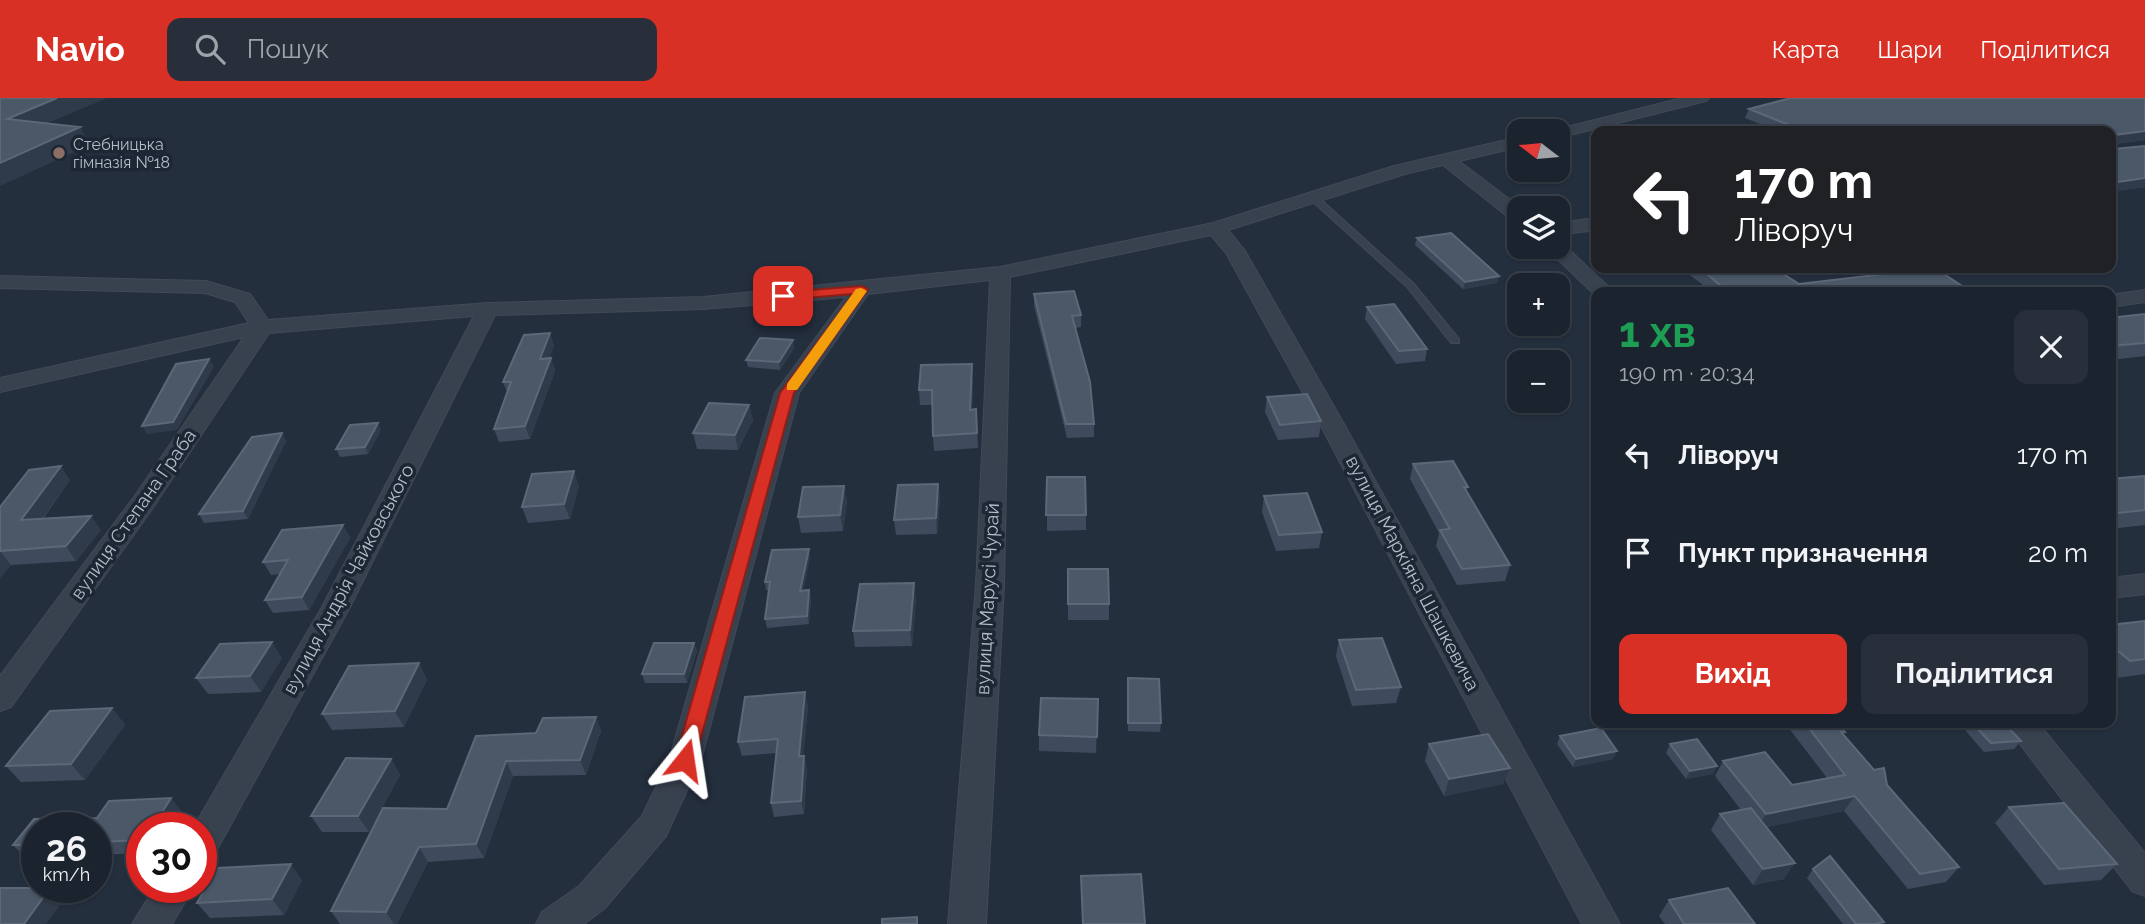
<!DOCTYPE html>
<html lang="uk">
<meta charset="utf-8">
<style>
body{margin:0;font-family:Raleway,sans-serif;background:#282f3a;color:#f1f3f6;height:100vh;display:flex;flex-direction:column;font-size:26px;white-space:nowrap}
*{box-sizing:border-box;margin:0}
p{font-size:23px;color:#a0a4aa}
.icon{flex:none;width:38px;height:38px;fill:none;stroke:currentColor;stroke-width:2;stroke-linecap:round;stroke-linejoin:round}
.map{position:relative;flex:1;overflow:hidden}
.sheet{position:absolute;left:1591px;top:189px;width:525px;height:441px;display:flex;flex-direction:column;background:#1b232e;border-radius:14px;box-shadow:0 2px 5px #0004,0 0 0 2px #39404a}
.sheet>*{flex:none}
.top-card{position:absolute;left:1591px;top:28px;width:525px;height:147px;border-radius:14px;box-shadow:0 2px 5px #0004,0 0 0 2px #39404a;background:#202124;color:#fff;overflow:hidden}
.needle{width:46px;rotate:286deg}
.controls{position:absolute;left:1507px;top:21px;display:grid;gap:14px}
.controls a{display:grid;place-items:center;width:63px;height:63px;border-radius:14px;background:#1b232e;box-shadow:0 2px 5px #0004,0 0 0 2px #39404a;font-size:35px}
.speed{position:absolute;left:21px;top:714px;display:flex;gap:14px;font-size:35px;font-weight:700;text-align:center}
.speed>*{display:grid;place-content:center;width:91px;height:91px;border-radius:50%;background:#1b232e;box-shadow:0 2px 5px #0004,0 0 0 2px #39404a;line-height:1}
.speed small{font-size:18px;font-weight:400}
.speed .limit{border:10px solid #d22;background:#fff;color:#111}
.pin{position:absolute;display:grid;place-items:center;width:60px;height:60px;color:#fff;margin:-30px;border-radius:14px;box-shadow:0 4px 10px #0006}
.me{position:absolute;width:77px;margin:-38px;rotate:15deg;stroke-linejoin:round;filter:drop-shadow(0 0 5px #0008)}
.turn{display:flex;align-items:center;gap:24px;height:147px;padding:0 28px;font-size:32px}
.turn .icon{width:91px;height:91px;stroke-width:2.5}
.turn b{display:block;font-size:49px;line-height:60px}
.round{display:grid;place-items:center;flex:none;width:74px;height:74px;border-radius:14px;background:#282f3a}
.headline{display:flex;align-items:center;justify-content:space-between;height:119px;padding:0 28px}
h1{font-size:42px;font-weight:700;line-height:52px;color:#1e9e55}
.cta{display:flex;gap:14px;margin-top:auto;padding:14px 28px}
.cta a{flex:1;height:80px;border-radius:14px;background:#d93025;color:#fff;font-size:28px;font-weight:700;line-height:80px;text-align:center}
.cta a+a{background:#282f3a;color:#f1f3f6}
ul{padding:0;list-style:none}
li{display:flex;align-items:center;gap:21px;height:98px;padding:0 28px}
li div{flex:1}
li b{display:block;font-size:26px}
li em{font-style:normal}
header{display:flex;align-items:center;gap:42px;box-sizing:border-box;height:98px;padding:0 35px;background:#d93025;color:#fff}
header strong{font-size:33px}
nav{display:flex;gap:38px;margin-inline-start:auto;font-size:24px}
.search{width:490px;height:63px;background:#282f3a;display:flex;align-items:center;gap:18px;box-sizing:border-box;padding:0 24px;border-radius:14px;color:#a0a4aa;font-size:26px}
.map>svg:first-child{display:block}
</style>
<header>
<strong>Navio</strong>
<div class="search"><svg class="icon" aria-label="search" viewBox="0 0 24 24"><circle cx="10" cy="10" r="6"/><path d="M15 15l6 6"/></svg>Пошук</div>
<nav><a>Карта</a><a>Шари</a><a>Поділитися</a></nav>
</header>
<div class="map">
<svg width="2145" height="826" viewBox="0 0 2145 826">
<rect width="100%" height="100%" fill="#242f3e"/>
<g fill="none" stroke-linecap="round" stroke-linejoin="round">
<g stroke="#414a57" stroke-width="2">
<path id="lane" d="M1312,99H1318L1413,185L1459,241V245H1451L1407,189L1312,103Z"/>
</g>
<g stroke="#414a57" stroke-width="2">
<path id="street" d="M1682,0H1709L1706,3L1558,40V33H1551Z
M1519,39V49L1459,63L1521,110L1519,124L1512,122L1443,67L1405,76L1228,132L1245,153L1344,326L1620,826H1582L1320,326L1226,155L1211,137L1010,179L1004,487L986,826H948L976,487L990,182L868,196L799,295L701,662L666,738L605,810L584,826H536L542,814L579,788L642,718L669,662L775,295L846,199L703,211L495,217L350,509L213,759L201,763V730H193L322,509L474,218L269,235L152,411L11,609L0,613V578L134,399L244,239L0,294V280L249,225L235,204L205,195L0,190V178L206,183L250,196L268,222L488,205L703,199L1000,169L1213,125L1394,68Z
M1596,120V132L1558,137V125Z
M1558,144L1562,145L1614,194H1596V198L1545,149H1558Z
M2145,192V204L2110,209V197Z
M2145,476V496L2110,500V480Z
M2004,625H2038L2145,755V798L2132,793Z
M155,789H194L172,826H132Z"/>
</g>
<use href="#lane" fill="#38414e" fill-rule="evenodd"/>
<use href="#street" fill="#38414e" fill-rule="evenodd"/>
</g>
<path fill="#3f4b5c" d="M2145,0V42L2115,46L2114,51L2145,89L2110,94V33H1777L1745,20L1749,11Z
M1417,140L1499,178L1497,185L1463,191L1415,147Z
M1680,170H1774L1799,186L1965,190L1963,194H1709L1702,188V186Z
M1034,196L1081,217V229L1075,230L1094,326V339L1067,340L1034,208Z
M1367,209L1427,251L1425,263L1396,266L1365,221Z
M2145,216V258L2110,262V220Z
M550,235L554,248L549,260H551L555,273L530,341L499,344L494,331L507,294L503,284Z
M793,242L794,250L780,272L748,269L746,262Z
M973,281L972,312L976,311L978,350L934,353L933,338L932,307H920L919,292Z
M1267,299L1321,323L1319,339L1278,342L1265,314Z
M749,307L753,322L738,352L697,351L693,335Z
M381,332L368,356L340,359L336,351Z
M286,343L248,421L204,425L199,416Z
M1413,366L1468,389L1466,394L1510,467L1505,483L1457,487L1436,448L1439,435L1410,381Z
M2145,378V427L2110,431V381Z
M1047,379L1086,417V432L1047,433Z
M70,382L43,421L101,432L76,463L11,467L0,480V409Z
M938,386L940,401L937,436L896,437L894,422Z
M579,388L570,421L528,425L522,409Z
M1264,398L1322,434L1319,450L1276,453L1262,414Z
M847,403L843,433L801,435L798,419Z
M343,427L350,440L309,512L273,515L265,502L280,476L271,477L263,464Z
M810,459L803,493L811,500L809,526L767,530L765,521L769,492H766L765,484Z
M1068,471L1109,506V522H1068Z
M916,501L912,548L855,549L853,533Z
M2145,523V576L2116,580L2110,574V527Z
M1339,542L1401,589L1396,605L1352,608L1336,558Z
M694,545L697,553L687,585H645L642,576Z
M282,560L261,594L208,596L196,580Z
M419,565L427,582L404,629L332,632L322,616Z
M1127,588L1161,625L1160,634L1128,633Z
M1098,601L1096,655L1039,653V637Z
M808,608L803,658L807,671L804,716L774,719L771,705L776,655L742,658L738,644Z
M112,610L125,627L85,682L21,684L6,668Z
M596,619L601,633L586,677L513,678L484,760L428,764L397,826H340L331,813L447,711L536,635Z
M1785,625H1838L1845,634L1843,637L1959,769L1946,784L1908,791L1844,713L1767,729L1784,781L1753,787L1711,732L1720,716L1741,712L1715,678L1723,663L1792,687L1827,680Z
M1959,625H2004L2021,643L2014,651L1984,654Z
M1560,638L1613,661L1573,669L1557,646Z
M1429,646L1503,686L1444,698L1425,663Z
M1670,646L1713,676L1686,681L1666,655Z
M391,661L400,677L369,734H322L311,718Z
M171,700L181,713L170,730H142V755L96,757V730H37V760H26L13,747L34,721L97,720L109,703Z
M2009,709L2117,766L2101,782L2044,787L1995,725Z
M1813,771L1884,824L1882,826H1843L1807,780Z
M302,782L284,817L210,820L197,805Z
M1669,802L1755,826H1665L1659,818Z"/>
<path fill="#2f3b4b" d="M57,0H107L17,38L7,21Z
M80,29L90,47L0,88V65Z
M2145,33V42L2110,46L2115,37Z
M2145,80V89L2110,94V85Z
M1499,178L1497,185L1463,191L1465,184Z
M550,235L554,248L544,274L540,261Z
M793,242L794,250L780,272L779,264Z
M551,260L555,273L530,341L525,328Z
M209,261L214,269L177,332L147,336L142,328Z
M972,266L973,281L972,327L970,312Z
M749,307L753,322L738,352L735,337Z
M378,325L381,332L368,356L365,349Z
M282,335L286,343L248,421L243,413Z
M61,368L70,382L31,436L21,422Z
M574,373L579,388L570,421L564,406Z
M938,386L940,401L937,436L936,420Z
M844,388L847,403L843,433L840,417Z
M91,418L101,432L76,463L66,448Z
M343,427L350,440L309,512L302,499Z
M809,451L810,459L802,501L800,493Z
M0,453L11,467L0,480Z
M914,485L916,501L912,548L910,532Z
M809,492L811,500L809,526L807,518Z
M272,544L282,560L261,594L250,578Z
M694,545L697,553L687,585L684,576Z
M419,565L427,582L404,629L395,613Z
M805,594L808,608L802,672L799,658Z
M112,610L125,627L85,682L71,666Z
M596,619L601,633L586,677L580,662Z
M1617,653L1613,661L1573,669L1576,661Z
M804,658L807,671L804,716L801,703Z
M391,661L400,677L369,734L358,718Z
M506,663L513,678L484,760L476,746Z
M1717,668L1713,676L1686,681L1690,673Z
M1510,670L1503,686L1444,698L1449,681Z
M1855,698L1844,713L1757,731L1766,716Z
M171,700L181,713L170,730H152Z
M419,749L428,764L397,826H394L386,814Z
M1795,765L1784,781L1753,787L1763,771Z
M291,766L302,782L284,817L272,801Z
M50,790L63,803L46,826H24Z"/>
<path fill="#4b5868" stroke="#5c6777" stroke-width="2" d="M0,0H57L7,21L80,29L0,65Z
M1791,0H2145V33L2115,37L2114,51L2145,48V80L2110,85V33H1804L1749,11Z
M1451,135L1499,178L1465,184L1417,140Z
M1701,170H1774L1799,186L1935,170L1965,190L1928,194H1728L1706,175H1709Z
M1074,193L1081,217L1072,218L1090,284L1094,326H1066L1034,196Z
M1394,206L1427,251L1399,253L1367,209Z
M2145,216V245L2110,248V220Z
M550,235L540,261L551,260L525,328L494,331L511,284H503L524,237Z
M760,240L793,242L779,264L746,262Z
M209,261L173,324L142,328L176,266Z
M972,266L970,312L976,311L977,335L933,338L932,292H919L921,267Z
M1307,296L1321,323L1280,327L1267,299Z
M709,305L749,307L735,337L693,335Z
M378,325L365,349L336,351L350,327Z
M282,335L243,413L199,416L252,339Z
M1453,363L1468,389H1464L1510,467L1462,471L1440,432L1450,431L1413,366Z
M61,368L21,422L91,418L66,448L0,453V409L29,372Z
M574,373L564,406L522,409L532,376Z
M2145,378V412L2110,416V381Z
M1047,379H1085L1086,417H1046Z
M938,386L936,420L894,422L898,387Z
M844,388L840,417L798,419L803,389Z
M1307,395L1322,434L1279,437L1264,398Z
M343,427L302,499L265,502L288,462L263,464L282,432Z
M809,451L800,493L809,492L807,518L765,521L770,484H765L772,452Z
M1068,471H1108L1109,506H1068Z
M914,485L910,532L853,533L860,486Z
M2145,523V561L2130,563L2110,546V527Z
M1382,540L1401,589L1356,592L1339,542Z
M272,544L250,578L196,580L220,546Z
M654,545H694L684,576H642Z
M419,565L395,613L322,616L349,568Z
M1128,580L1159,581L1161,625H1128Z
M805,594L799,658H804L801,703L771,705L778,641L738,644L745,599Z
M1041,600L1098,601L1097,639L1039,637Z
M112,610L71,666L6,668L50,613Z
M596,619L580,662L506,663L476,746L419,749L386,814L331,813L383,710L447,711L476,638L536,635L543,620Z
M1805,625H1838L1845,634H1841L1874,672L1884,670L1887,687L1959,769L1920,776L1855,698L1766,716L1723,663L1765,654L1792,687L1845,677Z
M1972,625H2004L2021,643L1991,645Z
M1601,630L1617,653L1576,661L1560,638Z
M1488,636L1510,670L1449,681L1429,646Z
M1697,641L1717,668L1690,673L1670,646Z
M346,660L391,661L358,718H311Z
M171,700L152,730H142V742L96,744V730H37V747H13L34,721L97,720L109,703Z
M2064,705L2117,766L2059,771L2009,709Z
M1751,710L1795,765L1763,771L1720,716Z
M1830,758L1884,824L1874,826H1856L1813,771Z
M291,766L272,801L197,805L217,770Z
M1141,776L1145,826H1083L1081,778Z
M0,790H50L24,826H0Z
M1728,790L1755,826H1684L1669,802Z
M917,819V826H882V821Z"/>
<path fill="#d93025" stroke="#8d1f18" stroke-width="2" d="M862,188L868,191L794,295L695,662L692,667L685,670L678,667L675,662L780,295L853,196L783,202L776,198L783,194Z"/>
<path fill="#f59e0b" d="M861,190L867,193L797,292H787V286L856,191Z"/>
<circle fill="#8d6e63" stroke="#1d2633" stroke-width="2.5" cx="59" cy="55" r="7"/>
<g text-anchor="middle" stroke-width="7" stroke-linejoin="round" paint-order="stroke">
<g font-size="16" fill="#b4bcc9" stroke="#1d2633" text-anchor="start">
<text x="73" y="52">Стебницька<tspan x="73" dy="18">гімназія №18</tspan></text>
</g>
<g font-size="19" fill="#b4bcc9" stroke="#1d2633">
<text transform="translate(133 416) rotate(-55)" y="7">вулиця Степана Граба</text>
<text transform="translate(1413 475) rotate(62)" y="7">вулиця Маркіяна Шашкевича</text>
<text transform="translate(348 481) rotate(-62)" y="7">вулиця Андрія Чайковського</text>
<text transform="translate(987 501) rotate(-87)" y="7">вулиця Марусі Чурай</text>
</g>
</g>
</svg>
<div class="controls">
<a><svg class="needle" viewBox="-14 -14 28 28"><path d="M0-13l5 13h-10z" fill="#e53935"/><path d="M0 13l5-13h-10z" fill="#a0a4aa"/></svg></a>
<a><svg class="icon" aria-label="layers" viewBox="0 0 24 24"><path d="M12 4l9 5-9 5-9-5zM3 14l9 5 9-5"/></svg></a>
<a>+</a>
<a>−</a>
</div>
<div class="speed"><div>26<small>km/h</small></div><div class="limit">30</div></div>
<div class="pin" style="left:783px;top:198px;background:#d93025"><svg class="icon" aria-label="arrive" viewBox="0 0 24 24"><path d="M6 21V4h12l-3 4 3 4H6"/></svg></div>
<svg class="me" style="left:685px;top:662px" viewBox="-20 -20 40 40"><path d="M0-17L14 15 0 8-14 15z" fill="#d93025" stroke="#fff" stroke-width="4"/></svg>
<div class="top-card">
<div class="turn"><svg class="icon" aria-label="left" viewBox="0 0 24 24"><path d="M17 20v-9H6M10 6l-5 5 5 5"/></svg><div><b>170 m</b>Ліворуч</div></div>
</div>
<section class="sheet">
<div class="headline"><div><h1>1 хв</h1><p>190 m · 20:34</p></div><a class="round"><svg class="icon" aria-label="close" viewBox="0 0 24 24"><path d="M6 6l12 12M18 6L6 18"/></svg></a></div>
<ul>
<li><svg class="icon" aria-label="left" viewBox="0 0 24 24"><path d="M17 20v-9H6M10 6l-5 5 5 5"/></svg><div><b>Ліворуч</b></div><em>170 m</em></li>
<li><svg class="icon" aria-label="arrive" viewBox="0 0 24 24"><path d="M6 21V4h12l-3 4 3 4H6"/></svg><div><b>Пункт призначення</b></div><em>20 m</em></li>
</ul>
<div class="cta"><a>Вихід</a><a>Поділитися</a></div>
</section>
</div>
